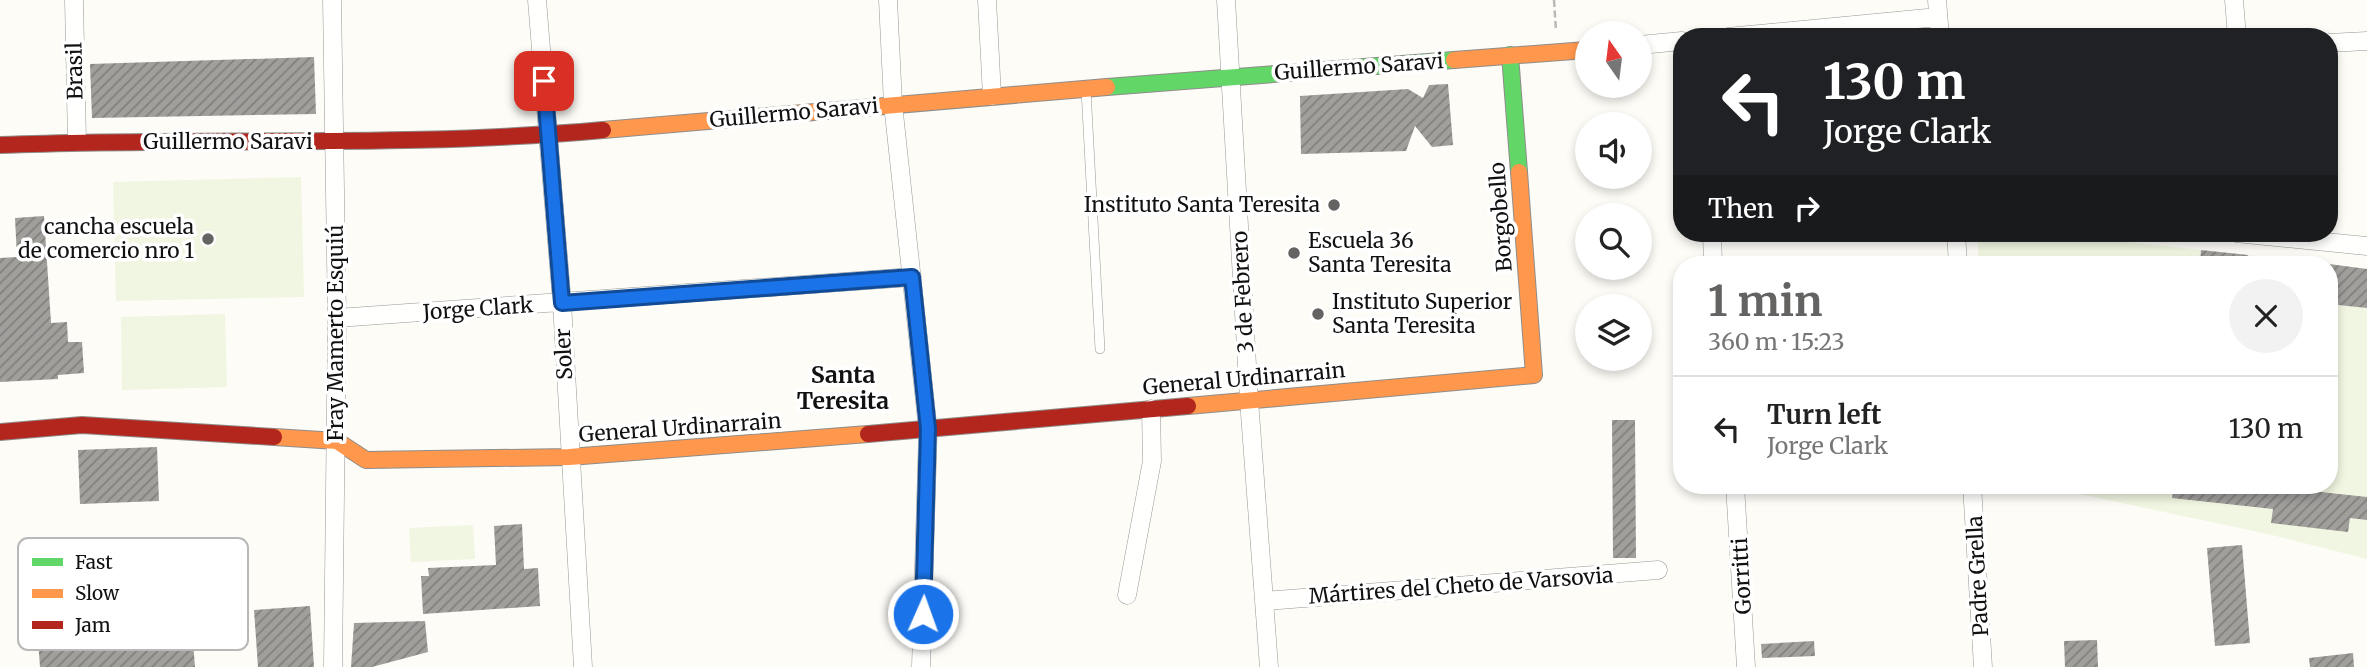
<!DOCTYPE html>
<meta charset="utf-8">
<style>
body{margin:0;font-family:Merriweather,serif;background:#f2f2f2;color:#222;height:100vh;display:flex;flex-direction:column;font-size:26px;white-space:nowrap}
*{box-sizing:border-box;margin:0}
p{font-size:23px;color:#767676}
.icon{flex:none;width:38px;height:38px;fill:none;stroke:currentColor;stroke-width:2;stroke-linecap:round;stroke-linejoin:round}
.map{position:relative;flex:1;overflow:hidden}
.side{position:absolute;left:1673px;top:256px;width:665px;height:238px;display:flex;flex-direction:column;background:#fff;border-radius:28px;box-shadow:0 4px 10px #0003}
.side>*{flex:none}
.hud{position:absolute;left:1673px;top:28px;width:665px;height:214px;border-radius:28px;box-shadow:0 4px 10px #0003;background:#202124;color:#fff;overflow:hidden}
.needle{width:46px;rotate:346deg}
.controls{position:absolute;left:1575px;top:21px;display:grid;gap:14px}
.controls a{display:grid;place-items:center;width:77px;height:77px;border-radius:50%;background:#fff;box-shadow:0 4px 10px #0003;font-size:35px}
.pin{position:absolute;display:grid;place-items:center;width:60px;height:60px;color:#fff;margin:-30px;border-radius:14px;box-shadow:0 4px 10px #0006}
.me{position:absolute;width:77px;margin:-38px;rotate:2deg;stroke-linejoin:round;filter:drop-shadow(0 0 5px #0008)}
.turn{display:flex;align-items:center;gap:24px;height:147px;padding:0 35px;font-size:32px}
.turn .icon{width:91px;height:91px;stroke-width:2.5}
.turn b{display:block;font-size:49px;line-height:60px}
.then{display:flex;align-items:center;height:66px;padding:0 35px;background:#0003;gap:14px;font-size:26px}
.round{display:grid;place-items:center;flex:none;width:74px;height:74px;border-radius:37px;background:#f2f2f2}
.overview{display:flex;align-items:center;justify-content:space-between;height:119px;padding:0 35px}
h1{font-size:42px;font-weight:700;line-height:52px;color:#646362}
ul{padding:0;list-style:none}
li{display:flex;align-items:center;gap:21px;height:105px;padding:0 35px;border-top:2px solid #e0e0e0}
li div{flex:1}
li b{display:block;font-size:26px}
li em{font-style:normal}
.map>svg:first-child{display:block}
</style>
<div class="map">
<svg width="2367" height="667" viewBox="0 0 2367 667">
<defs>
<pattern id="building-hatch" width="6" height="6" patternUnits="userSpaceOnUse" patternTransform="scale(1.75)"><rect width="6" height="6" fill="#a19f9c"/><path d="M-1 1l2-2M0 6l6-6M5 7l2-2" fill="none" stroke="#82807e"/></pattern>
</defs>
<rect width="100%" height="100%" fill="#fdfcf7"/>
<path fill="#f0f6e1" d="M301,177L304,297L116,301L113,182Z
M1977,233H2046L2327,264H1979Z
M2329,264L2367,269V559L2268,534L2037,485H2329Z
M225,314L227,387L122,390L121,317Z
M473,525L475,559L411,562L409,528Z"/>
<path fill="url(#building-hatch)" d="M314,57L316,114L92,118L90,64Z
M1448,84L1453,145L1432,147L1415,126L1406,151L1301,154L1300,96L1408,89L1423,98L1429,85Z
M44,216L51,323L67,322L68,342H82L84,373L58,375V379L0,382V258L17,257L15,218Z
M2201,250L2248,255V264H2200Z
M2329,264L2367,269V308L2329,304Z
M1612,420H1635L1636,558H1613Z
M157,447L159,501L80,504L78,450Z
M2174,485H2257L2367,497V520L2350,518L2348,532L2271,523L2273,509L2172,498Z
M522,524L524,569L538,568L540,606L423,614L421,576H429L428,568L496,565L494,526Z
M2242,545L2250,643L2215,646L2207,548Z
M310,606L314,667H258L254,610Z
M191,615L195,667H40L37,625Z
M425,621L428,652L372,667H351L354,623Z
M2097,640L2098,667H2065L2064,641Z
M1814,641L1815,656L1762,658L1761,644Z
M2353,653L2354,667H2310L2309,658Z"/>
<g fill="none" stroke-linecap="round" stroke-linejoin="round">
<g stroke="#979795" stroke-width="10">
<path id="lane" d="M1086,90L1100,349"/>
</g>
<g stroke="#979795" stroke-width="19">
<path id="street" d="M74,0L77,142
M332,0L337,318L333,667
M537,0L562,303L583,667
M888,0L893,104L928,430L921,667
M987,0L992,96
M1226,0L1249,400L1269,667
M1937,0L1940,37
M2234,0L2237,37
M1728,37L1938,17
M2329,43L2367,41
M1640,45L1682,41
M1712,233L1713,264
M1956,233L1958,264
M2236,233L2367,246
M337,318L912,277
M1735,485L1746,667
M1972,485L1983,667
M1127,595L1152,461L1151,409
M1265,601L1658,570"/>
</g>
<g stroke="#8e8d8b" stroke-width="18">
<path id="fast" d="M1510,55L1519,172
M1107,87L1454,60"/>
</g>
<g stroke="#8e8d8b" stroke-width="18">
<path id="slow" d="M1454,60L1587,50
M603,130L1107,87
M1188,406L1534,375L1519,172
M274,437L337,441L366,460L569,457L868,434"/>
</g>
<g stroke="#8e8d8b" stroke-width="18">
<path id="jam" d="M0,145C201,137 402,148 603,130
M0,432L82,425L274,437
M868,434L1188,406"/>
</g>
<path stroke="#b9b9b8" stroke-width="2.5" stroke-dasharray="7 3.5" stroke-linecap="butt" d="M1554,0L1556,31"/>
<use href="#lane" stroke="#fffffe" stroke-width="9"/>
<use href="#street" stroke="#fffffe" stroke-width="18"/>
<use href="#fast" stroke="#63d668" stroke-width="16"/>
<use href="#slow" stroke="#ff974d" stroke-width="16"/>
<use href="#jam" stroke="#b3261e" stroke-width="16"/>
</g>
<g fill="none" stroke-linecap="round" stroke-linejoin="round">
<g stroke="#114b97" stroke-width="18">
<path id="route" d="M544,81L562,303L912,277L928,429L923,614"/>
</g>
<use href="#route" stroke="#1a73e8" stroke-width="12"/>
</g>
<g fill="#646362" stroke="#fff" stroke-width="2.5">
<circle cx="1334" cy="205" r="7"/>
<circle cx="208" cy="239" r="7"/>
<circle cx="1294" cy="253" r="7"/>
<circle cx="1318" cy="314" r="7"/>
</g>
<g text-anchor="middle" stroke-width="7" stroke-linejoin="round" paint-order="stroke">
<g font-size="21" fill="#111" stroke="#fff">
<text transform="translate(1359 67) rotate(-4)" y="7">Guillermo Saravi</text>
<text transform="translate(75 71) rotate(-91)" y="7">Brasil</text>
<text transform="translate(794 113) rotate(-5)" y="7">Guillermo Saravi</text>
<text x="228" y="149">Guillermo Saravi</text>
<text transform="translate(1501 217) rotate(-94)" y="7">Borgobello</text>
<text transform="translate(1243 292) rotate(-93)" y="7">3 de Febrero</text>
<text transform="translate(478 309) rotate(-4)" y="7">Jorge Clark</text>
<text transform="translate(336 333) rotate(-90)" y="7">Fray Mamerto Esquiú</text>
<text transform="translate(564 354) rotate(-93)" y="7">Soler</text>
<text transform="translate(1244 379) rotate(-5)" y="7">General Urdinarrain</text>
<text transform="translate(680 428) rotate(-4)" y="7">General Urdinarrain</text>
<text transform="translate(1742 576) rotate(-93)" y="7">Gorritti</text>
<text transform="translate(1978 576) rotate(-93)" y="7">Padre Grella</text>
<text transform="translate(1461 586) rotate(-4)" y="7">Mártires del Cheto de Varsovia</text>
</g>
<g font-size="21" fill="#111" stroke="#fff" text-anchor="end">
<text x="1320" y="212">Instituto Santa Teresita</text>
<text x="194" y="234">cancha escuela<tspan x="194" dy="24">de comercio nro 1</tspan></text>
<text x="1308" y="248" text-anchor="start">Escuela 36<tspan x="1308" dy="24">Santa Teresita</tspan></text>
<text x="1332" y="309" text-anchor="start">Instituto Superior<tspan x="1332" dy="24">Santa Teresita</tspan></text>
</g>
<g font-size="23" font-weight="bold" fill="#111" stroke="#fff">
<text x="843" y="383">Santa<tspan x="843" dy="26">Teresita</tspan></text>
</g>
</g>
<rect x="18" y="538" width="230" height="112" rx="10" fill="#fff" stroke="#b8b8b8" stroke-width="2"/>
<rect x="32" y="558" width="31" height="8" fill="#63d668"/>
<rect x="32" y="589" width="31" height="9" fill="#ff974d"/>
<rect x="32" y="621" width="31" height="8" fill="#b3261e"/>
<g font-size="19" fill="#111">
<text x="75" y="569">Fast</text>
<text x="75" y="600">Slow</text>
<text x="75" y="632">Jam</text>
</g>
</svg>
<div class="controls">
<a><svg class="needle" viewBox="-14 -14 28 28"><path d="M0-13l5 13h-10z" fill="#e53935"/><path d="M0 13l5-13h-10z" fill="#767676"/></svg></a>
<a><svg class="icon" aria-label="sound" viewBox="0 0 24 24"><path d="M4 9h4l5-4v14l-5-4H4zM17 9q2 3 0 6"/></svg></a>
<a><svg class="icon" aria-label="search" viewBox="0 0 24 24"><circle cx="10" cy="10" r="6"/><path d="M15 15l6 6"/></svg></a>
<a><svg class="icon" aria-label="layers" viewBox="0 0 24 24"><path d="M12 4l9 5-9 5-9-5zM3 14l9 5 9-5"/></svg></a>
</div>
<div class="pin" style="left:544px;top:81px;background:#d93025"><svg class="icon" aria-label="arrive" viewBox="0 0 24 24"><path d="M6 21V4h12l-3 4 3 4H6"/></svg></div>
<svg class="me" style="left:923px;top:614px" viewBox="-20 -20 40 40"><circle r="17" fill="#1a73e8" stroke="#fff" stroke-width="3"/><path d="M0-11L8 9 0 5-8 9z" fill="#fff"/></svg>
<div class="hud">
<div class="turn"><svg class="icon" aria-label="left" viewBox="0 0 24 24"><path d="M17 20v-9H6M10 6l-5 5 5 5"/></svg><div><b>130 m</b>Jorge Clark</div></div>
<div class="then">Then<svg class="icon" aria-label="right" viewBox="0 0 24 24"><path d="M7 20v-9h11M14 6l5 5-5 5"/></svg></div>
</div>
<section class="side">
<div class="overview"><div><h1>1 min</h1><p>360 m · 15:23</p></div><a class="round"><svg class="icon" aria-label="close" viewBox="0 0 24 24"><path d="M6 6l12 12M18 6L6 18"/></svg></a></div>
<ul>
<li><svg class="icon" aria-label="left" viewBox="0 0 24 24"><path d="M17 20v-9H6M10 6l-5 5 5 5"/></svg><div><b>Turn left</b><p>Jorge Clark</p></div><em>130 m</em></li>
</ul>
</section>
</div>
